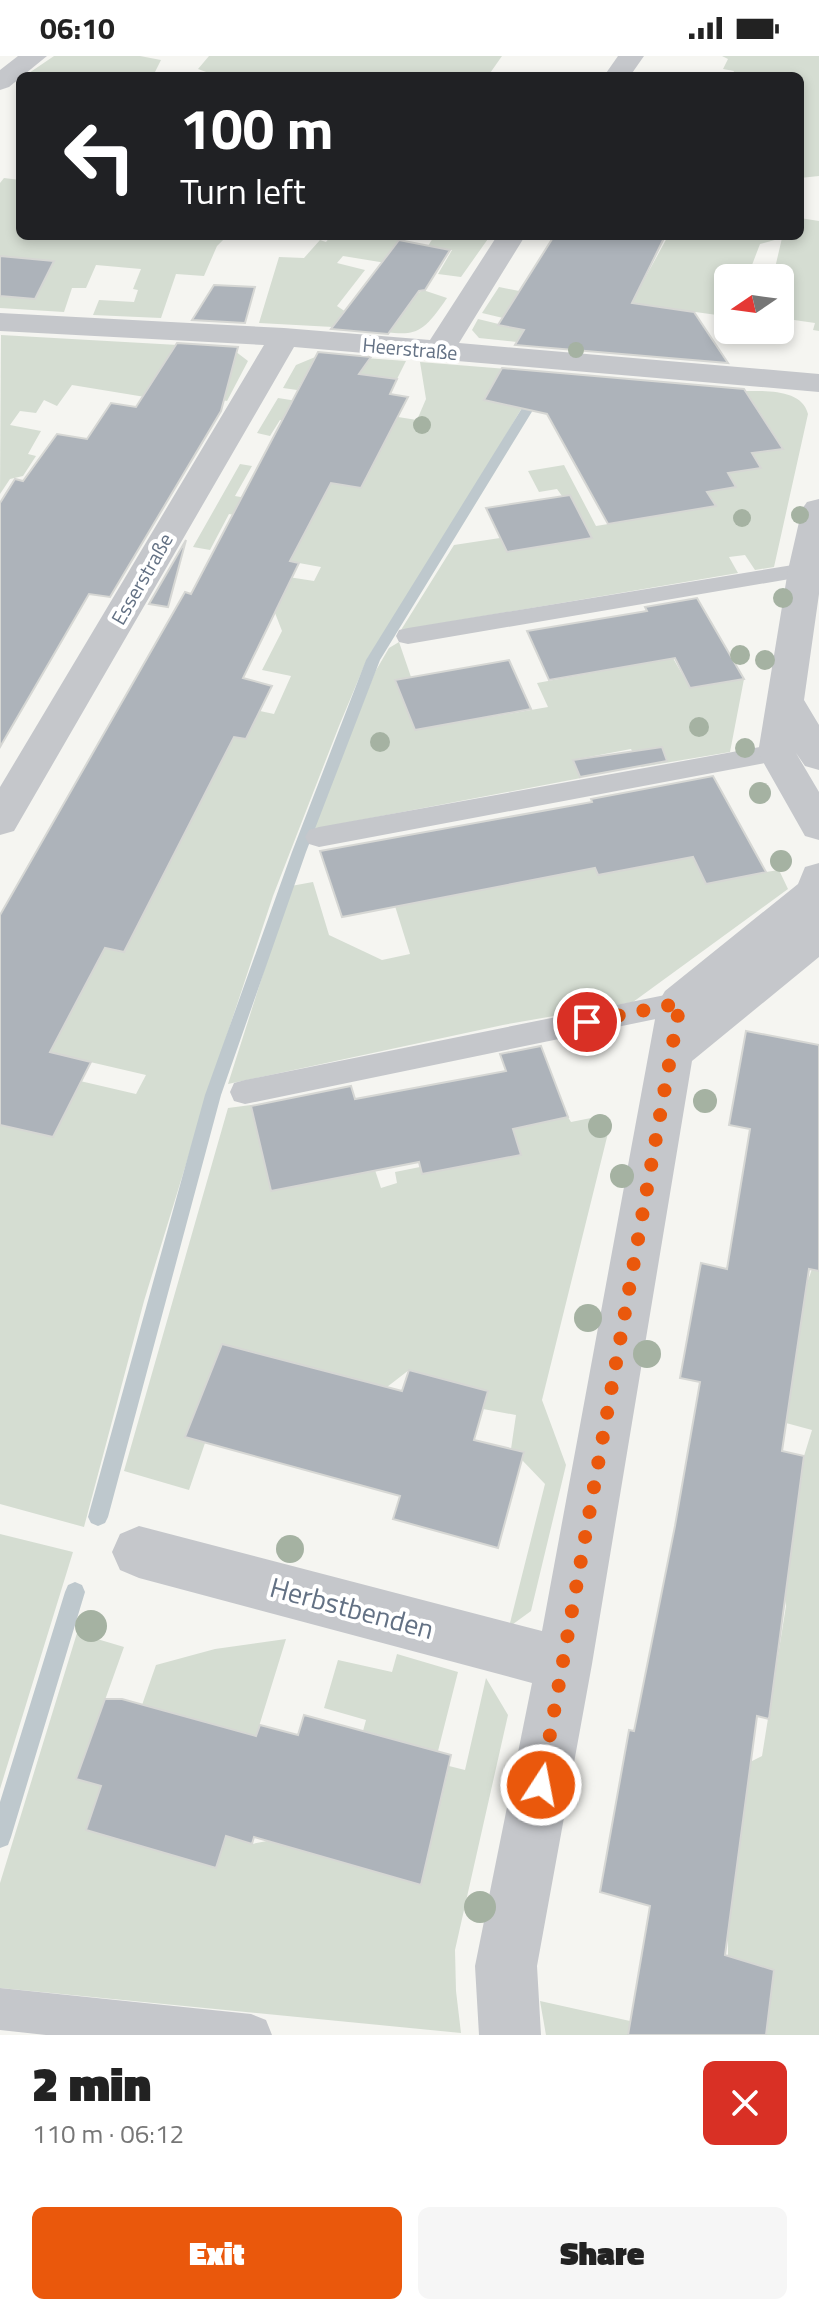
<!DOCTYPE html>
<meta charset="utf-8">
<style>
body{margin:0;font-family:"Titillium Web",sans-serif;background:#f6f6f6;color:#222;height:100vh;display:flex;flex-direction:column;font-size:30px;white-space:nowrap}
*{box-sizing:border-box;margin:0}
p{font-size:26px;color:#767676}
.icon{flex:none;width:44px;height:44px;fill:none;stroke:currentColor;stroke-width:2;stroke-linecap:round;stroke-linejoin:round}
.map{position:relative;height:1979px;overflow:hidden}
.details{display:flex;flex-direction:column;background:#fff;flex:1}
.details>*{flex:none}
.top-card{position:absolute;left:16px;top:16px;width:788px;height:168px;border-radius:12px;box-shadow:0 4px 12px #0003;background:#202124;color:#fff;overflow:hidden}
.needle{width:52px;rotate:257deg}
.buttons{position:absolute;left:714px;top:208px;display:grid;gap:16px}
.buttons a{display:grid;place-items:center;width:80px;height:80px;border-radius:12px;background:#fff;box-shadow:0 4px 12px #0003;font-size:40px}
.pin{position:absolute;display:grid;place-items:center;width:68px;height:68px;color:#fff;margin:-34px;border:4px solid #fff;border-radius:50%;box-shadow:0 2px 8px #0007}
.me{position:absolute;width:88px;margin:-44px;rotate:11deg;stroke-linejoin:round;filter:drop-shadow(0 0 6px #0008)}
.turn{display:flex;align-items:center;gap:28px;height:168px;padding:0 32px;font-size:36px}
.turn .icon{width:104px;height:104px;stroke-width:2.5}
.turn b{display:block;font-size:56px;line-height:68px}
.round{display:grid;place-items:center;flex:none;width:84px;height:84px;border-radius:12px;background:#f6f6f6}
.headline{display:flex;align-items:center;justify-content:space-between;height:136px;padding:0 32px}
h1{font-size:48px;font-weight:800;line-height:60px}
.button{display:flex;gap:16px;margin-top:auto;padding:16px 32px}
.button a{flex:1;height:92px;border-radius:12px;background:#ea580c;color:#fff;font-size:32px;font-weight:800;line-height:92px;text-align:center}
.button a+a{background:#f6f6f6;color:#222}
.status{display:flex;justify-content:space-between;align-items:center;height:56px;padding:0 40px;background:#fff;direction:ltr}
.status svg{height:22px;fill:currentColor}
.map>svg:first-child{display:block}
</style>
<div class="status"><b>06:10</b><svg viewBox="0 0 49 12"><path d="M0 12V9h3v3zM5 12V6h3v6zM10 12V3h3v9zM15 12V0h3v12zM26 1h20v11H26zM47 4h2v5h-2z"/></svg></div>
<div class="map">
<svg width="819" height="1979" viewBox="0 0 819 1979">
<rect width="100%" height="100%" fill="#f5f5f1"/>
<path fill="#d5ddd2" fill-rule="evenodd" d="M54,0H140L161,4L153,20H30L29,17Z
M209,0H502L488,20H217L198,13Z
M722,0H819V120L800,122V20H732L734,15L723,13L728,3Z
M4,122L20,124V180H227L217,190L204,220L176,218L161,262L93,259L99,244L134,246L138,234L133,233L141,213L96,209L86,232H72L64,256L0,252V127Z
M800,162L819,165V275L813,274L815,267L780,262V222H728V263L717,262V259L645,249L567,243L573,222L639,233L668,180H800ZM782,182L775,212L752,209L760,188Z
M331,180H407L386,207L343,200L337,207L365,214L337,250L346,256L333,271L259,267L279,201L304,202L320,184L326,186Z
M423,180H490L461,221L438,218L452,194L428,190L433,182Z
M499,231L519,235L503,262L482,257Z
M423,234L447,242C416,288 412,277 361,274Z
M478,263L524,274L517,286L479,282L472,274Z
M1,279L231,292L248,305L227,345L212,342L206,351L72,329L57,350L44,344L36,357L20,355L10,369L41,375L28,398L36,400L23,420L10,423L0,438Z
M320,299H325L406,305L397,323L310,311L297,334L283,332L296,309Z
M420,306L543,316L443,486L367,603L339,670L273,840L210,1030L144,1245L84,1471L0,1448V1069L53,1081L80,1025L136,1038L146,1019L0,985V959L43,958L67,964L219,678L246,683L260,655L274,658L291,620L262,614L282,575L275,557L282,520L314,525L321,511L277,503L279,467L229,458L210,494L193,491L240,408L252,410L235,440L316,454L331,427L361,432L371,413C335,406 320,370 280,364L270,380L257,377L278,342L417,364L426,343Z
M730,335C753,336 801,329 808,358L774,511L755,514L745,499L729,501L738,517L401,574L454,489L500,482L507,496L592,482L570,439L562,440L557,433L539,436L528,415L564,409L596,470L681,456L689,439L736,431L728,417L752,397L783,392L759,355L744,357Z
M399,586L411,621L395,624L415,674L548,651L537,627L673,602L690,632L744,623L730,696L641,711L631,693L573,704L581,722L313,773L375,616L389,592Z
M547,786L693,801L766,816L779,814L788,833L633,946L503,969L228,1028L291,830L313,826L329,879L382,904L410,898L395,850L560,819Z
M251,1049L272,1135L375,1114L381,1132L397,1127L395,1116L420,1111L513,1073L568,1061L571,1066L606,1059L610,1069L542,1344L566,1409L531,1555L509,1571L545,1428L522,1404L523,1396L511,1393L516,1359L483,1353L409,1314L387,1331L185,1381L205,1387L189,1434L124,1415L228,1052Z
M812,1213L819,1215V1979H766L774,1914L728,1900V1871L750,1706L762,1700L786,1550L783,1530L804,1400L812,1374L786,1367L806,1230Z
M0,1478L73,1496L0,1733Z
M77,1577L124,1591L77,1722L101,1730L86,1774L216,1811L226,1780L252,1788L267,1785L421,1829L449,1710L465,1714L486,1622L508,1659L455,1894L456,1935L461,1977L0,1932V1827Z
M286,1583L256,1680L142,1649L156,1609L215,1593Z
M397,1598L458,1616L438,1695L363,1675L366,1664L324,1652L338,1604L392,1616Z
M540,1945L630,1965L628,1979H546Z"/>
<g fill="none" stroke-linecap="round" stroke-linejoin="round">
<path fill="#bec8cd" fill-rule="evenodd" d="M538,333L544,336L380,604L306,796L221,1039L108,1461L105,1467L98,1470L91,1467L88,1461L205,1039L292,796L366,604L532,336Z
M75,1526L82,1529L85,1536L11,1781L8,1789L0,1792V1746L65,1536L68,1529Z"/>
</g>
<path fill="#adb3ba" stroke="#d6d7d4" stroke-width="2" d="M554,180H665L632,247L694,256L728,307L515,289L524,274L498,269Z
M399,184L450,194L425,234L419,235L388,278L331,273Z
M0,200L54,205L35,243L0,240Z
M214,229L255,231L245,267L192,264Z
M177,287L238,291L221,355L110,541L89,538L0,691V447L15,423L23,425L57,378L87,383L111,347L136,351Z
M318,296L371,301L359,318L397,323L390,338L408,341L361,432L331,427L290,505L299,507L243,622L272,630L246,683L234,681L124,896L105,892L50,996L91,1006L53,1081L0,1069V859L185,536L191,538Z
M502,312L744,333L783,393L752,397L761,412L728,417L736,431L707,436L716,450L608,468L547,358L484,344Z
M570,439L592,482L507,496L486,452Z
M186,484L168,551L149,548Z
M697,542L744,623L690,632L675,602L549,624L527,575L647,555L645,551Z
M509,604L531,653L415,674L395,624Z
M662,691L667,705L580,721L573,704Z
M713,720L766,816L706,828L693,801L598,819L595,812L342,861L320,795L592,746L591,743Z
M746,975L819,989V1215L809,1213L782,1395L804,1400L769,1663L757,1660L725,1899L774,1914L766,1979H628L650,1850L600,1836L629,1674L634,1675L675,1470L700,1326L680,1322L701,1207L727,1213L750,1073L729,1069Z
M541,990L568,1061L513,1073L521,1099L422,1118L419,1106L271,1135L251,1050L351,1030L355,1043L506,1015L500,998Z
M222,1288L402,1335L409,1314L488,1335L474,1384L524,1396L498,1492L393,1463L400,1440L185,1381Z
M105,1643H122L256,1680L260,1669L298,1679L304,1659L451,1699L421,1829L254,1781L252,1788L226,1780L216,1812L86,1774L101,1730L76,1723Z"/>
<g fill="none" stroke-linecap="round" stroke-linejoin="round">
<path fill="#c5c7cb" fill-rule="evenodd" d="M805,507L813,509L817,514L813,519L408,588L399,586L396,580L399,574L408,572Z
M777,688L786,691L790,697L786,703L319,791L309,788L305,781L309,774L319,771Z
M680,936L690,939L695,947L690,955L680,958L245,1048L234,1045L230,1036L234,1027L245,1024Z
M0,1932L251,1958L266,1964L272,1979H46L0,1974Z"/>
<path fill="#c5c7cb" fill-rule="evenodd" d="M18,0H47L9,31L0,34V14Z
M618,0H644L630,20H604Z
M497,180H525L459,287L819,318V336L294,291L14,775L0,779V731L264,289L0,275V257L284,272L430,284Z
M819,443V538L804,644L819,669V714L805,710L796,697L819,736V784L805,780L758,697L788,514L802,453L807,446Z
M819,807V901L692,1005L592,1608L537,1910L541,1979H479L475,1910L532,1627L139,1522L120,1514L112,1496L120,1478L139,1470L542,1575L658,947L665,935L798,828L805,811Z"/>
</g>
<g fill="#a5b2a2">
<circle cx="576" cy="294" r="8"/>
<circle cx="422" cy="369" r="9"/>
<circle cx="800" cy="459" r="9"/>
<circle cx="742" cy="462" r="9"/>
<circle cx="783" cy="542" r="10"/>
<circle cx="740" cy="599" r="10"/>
<circle cx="765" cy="604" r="10"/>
<circle cx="699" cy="671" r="10"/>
<circle cx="380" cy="686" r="10"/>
<circle cx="745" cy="692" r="10"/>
<circle cx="760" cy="737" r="11"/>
<circle cx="781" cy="805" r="11"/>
<circle cx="705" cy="1045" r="12"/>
<circle cx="600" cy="1070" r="12"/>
<circle cx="622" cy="1120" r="12"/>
<circle cx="588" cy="1262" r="14"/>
<circle cx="647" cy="1298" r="14"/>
<circle cx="290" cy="1493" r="14"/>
<circle cx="91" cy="1570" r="16"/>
<circle cx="480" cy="1851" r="16"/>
</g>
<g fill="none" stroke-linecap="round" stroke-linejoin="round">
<path stroke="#ea580c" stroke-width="14" stroke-dasharray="0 25.2" d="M541,1729L680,947L587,966"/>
</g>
<g text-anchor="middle" stroke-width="8" stroke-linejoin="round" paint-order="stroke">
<g font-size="20" fill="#637184" stroke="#fff">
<text transform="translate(410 293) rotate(5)" y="7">Heerstraße</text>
<text transform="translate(142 523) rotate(-60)" y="7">Esserstraße</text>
</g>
<g font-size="28" fill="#637184" stroke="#fff">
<text transform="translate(352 1552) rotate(15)" y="10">Herbstbenden</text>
</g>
</g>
</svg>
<div class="buttons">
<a><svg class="needle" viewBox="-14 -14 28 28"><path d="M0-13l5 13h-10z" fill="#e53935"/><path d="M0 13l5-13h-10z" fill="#767676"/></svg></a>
</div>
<div class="pin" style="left:587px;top:966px;background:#d93025"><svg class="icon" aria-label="arrive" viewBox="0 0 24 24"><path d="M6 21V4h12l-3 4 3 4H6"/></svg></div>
<svg class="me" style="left:541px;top:1729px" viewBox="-20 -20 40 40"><circle r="17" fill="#ea580c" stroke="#fff" stroke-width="3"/><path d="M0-11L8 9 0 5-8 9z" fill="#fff"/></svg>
<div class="top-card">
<div class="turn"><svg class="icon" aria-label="left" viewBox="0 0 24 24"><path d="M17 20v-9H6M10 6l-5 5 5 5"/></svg><div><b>100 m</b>Turn left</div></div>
</div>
</div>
<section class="details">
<div class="headline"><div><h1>2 min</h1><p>110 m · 06:12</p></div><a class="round" style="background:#d93025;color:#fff"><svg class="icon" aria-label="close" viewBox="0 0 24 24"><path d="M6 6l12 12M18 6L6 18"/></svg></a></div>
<div class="button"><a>Exit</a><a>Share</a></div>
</section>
